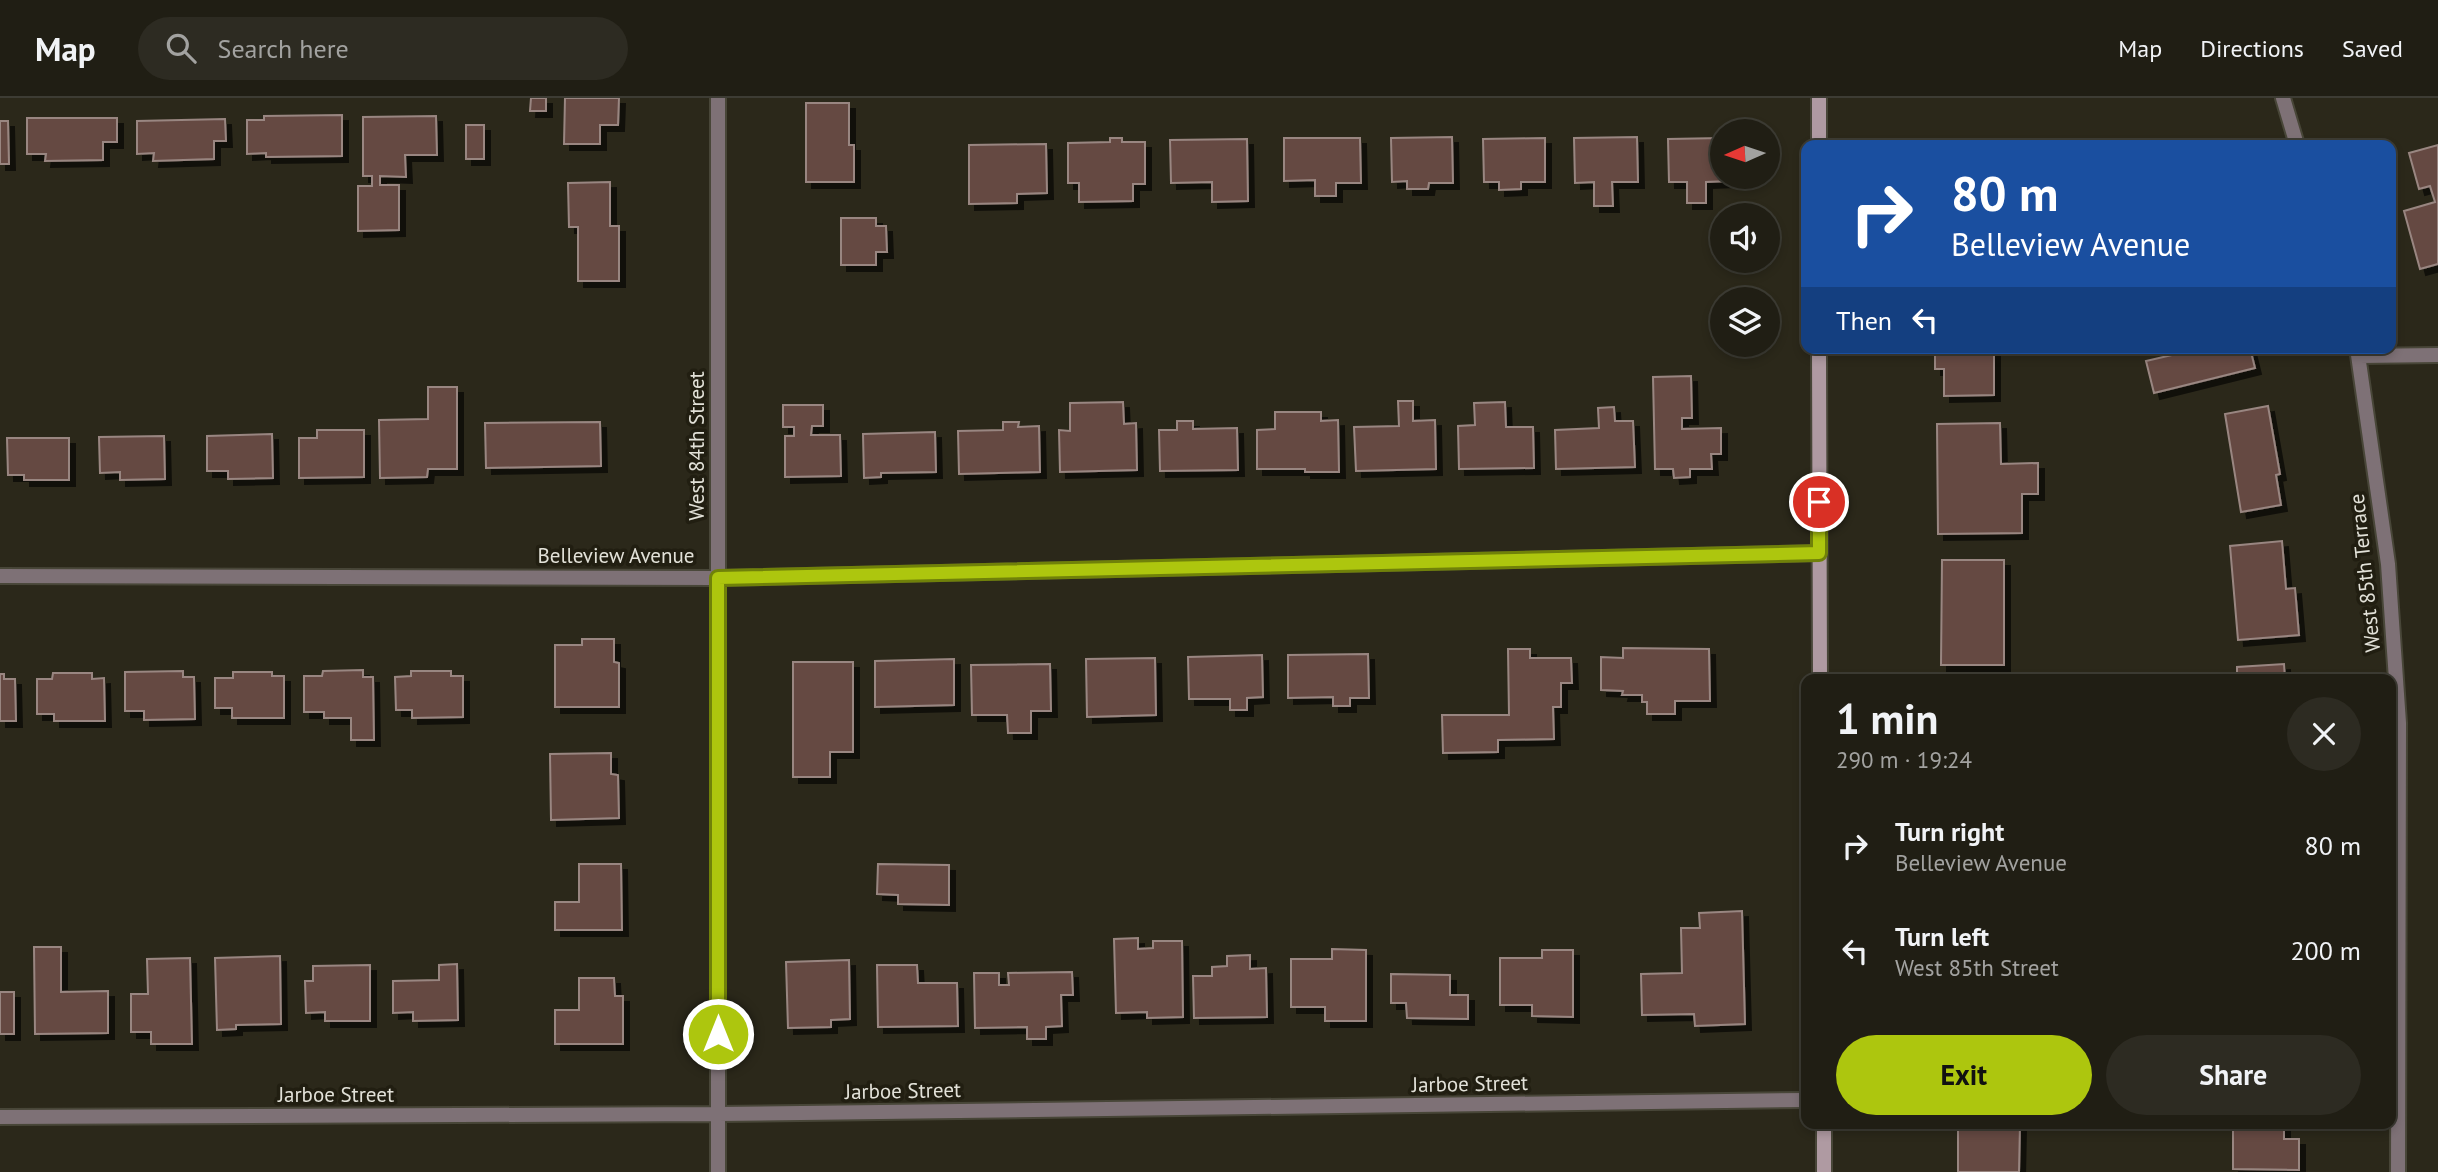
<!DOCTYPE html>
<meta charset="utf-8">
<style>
body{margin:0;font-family:"PT Sans",sans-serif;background:#2d2b22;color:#f1f3f6;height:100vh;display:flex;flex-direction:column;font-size:26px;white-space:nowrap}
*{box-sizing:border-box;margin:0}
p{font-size:23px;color:#a2a2a0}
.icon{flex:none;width:38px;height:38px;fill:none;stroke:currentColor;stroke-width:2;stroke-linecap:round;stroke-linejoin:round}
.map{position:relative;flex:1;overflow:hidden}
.details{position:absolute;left:1801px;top:576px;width:595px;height:455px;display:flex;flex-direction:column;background:#201e14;border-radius:14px;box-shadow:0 4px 10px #0003,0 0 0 2px #3d3c34}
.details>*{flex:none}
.guide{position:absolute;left:1801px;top:42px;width:595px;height:214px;border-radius:14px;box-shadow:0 4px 10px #0003,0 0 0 2px #3d3c34;background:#1a4fa0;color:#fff;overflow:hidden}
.needle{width:46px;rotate:267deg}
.tools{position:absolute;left:1710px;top:21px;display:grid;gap:14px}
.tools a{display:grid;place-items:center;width:70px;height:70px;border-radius:50%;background:#201e14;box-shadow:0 4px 10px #0003,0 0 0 2px #3d3c34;font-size:35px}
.pin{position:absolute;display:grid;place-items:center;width:60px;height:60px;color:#fff;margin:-30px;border:4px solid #fff;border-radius:50%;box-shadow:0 2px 7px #0007}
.me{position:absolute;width:77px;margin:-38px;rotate:0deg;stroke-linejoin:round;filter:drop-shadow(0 0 5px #0008)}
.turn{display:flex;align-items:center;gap:24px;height:147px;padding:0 35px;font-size:32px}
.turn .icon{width:91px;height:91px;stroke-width:2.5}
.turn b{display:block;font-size:49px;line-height:60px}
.then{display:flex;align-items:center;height:66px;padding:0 35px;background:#0003;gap:14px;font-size:26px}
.round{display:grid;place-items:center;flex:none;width:74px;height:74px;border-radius:37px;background:#2d2b22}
.headline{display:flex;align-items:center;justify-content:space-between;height:119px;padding:0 35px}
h1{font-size:42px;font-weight:700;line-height:52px}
.action{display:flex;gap:14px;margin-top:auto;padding:14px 35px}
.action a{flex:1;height:80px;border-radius:42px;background:#adc60e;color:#111;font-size:28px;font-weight:700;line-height:80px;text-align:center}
.action a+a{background:#2d2b22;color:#f1f3f6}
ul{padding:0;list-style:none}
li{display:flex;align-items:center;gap:21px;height:105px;padding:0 35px}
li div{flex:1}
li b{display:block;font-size:26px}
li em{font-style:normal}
header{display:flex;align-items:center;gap:42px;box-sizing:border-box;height:98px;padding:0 35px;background:#201e14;border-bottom:2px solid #3d3c34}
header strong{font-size:33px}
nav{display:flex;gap:38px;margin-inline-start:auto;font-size:24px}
.search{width:490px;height:63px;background:#2d2b22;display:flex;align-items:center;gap:18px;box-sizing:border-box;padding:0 24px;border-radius:38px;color:#a2a2a0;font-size:26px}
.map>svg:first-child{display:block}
</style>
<header>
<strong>Map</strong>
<div class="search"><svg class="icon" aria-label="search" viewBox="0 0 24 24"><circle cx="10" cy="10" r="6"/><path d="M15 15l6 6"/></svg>Search here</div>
<nav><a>Map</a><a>Directions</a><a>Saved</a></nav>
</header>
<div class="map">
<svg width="2438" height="1074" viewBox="0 0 2438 1074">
<defs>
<filter id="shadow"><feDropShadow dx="6" dy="6" stdDeviation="0" flood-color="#0009"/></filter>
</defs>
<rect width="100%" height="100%" fill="#2b281a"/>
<path fill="#654943" stroke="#998681" stroke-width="2" filter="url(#shadow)" d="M531,0H546V13H530Z
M565,0H619L618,27H600V46H564Z
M806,5H849V47H854V84H806Z
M342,17V58L266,59V55L247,56V22H264V18Z
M436,18L437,57H405L406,79L380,78V87H399V132L358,133V88H372V78H363V19Z
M27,20H117V44H103V62L45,63L46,56H27Z
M225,21L226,43H214V61L153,63L154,55L137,56V23Z
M0,23H8L9,66H0Z
M466,27H484V61H466Z
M1452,39L1453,85H1429L1428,91H1407V83L1392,84L1391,40Z
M1637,39L1638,84H1612L1613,108H1594V84L1575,85L1574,40Z
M1110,40H1122V44H1145V86H1133V103L1079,104V85H1068V45L1110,44Z
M1284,40H1360L1361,85H1336V98H1315V82L1284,83Z
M1545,40V84H1521V91L1499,92V84H1484L1483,41Z
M1722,40V79H1730V83L1706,84V105H1687V84H1669L1668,41Z
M1247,41L1248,103L1212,104V84L1171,85L1170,42Z
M1046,46L1047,95L1017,96V105L969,106V47Z
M2438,47V166L2420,171L2404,113L2435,104L2430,88L2419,91L2409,55Z
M610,84V128H619V183H578V129H569L568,85Z
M841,120H876V128H886L887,154H876V167H841Z
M1935,250H1994V297L1944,298V271H1935Z
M2184,250H2250L2255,270L2154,295L2146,263L2185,254Z
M1691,278L1692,320H1682V331L1721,330V356H1711L1712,371H1690V379L1674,380L1673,371H1655L1653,279Z
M428,289H457V371H428L427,379L380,380L379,322L428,321Z
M1398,303H1413V323L1435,322L1436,371L1356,373L1354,329L1399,328Z
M1123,304L1124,326L1136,325L1137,372L1060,374L1059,332L1070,333V305Z
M1505,304L1506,329H1533L1534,370L1459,371L1458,328L1475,327L1474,305Z
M783,307H823V328H812L811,337H840L841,378L785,379V338H794V329H783Z
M2268,308L2280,376L2276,377L2281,407L2241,414L2225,316Z
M1614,309L1615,323H1633L1635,369L1556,371L1555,332L1599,330L1598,310Z
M1275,314H1321V323L1338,322L1339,374H1305V371H1257V332L1275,331Z
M1177,323H1193V331L1237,330L1238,372L1160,373L1159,332H1177Z
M600,324L601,368L486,370L485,325Z
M1003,324H1019L1018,329L1039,328L1040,374L959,376L958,333L1003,332Z
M2000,325L2001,366L2038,365V396H2022V435L1938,436L1937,326Z
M317,332H364V379L299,380V340H317Z
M935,334L936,374L881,375V379L864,380L863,336Z
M272,336L273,380L228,381V373H207V338Z
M164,338L165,381L120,382V374L100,375L99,339Z
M7,340H69V382H24V377H8Z
M2282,443L2286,491L2295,490L2299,537L2238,542L2230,448Z
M1942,462H2004V567H1941Z
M582,541H614V564L619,565V609H555V547H582Z
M1623,550L1709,551L1710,603H1675V616H1647V604H1642V597H1622L1623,593L1601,592V559L1623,560Z
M1508,551H1530V560H1571L1572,585H1561V609H1553L1554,641L1498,642V654L1443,655L1442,617H1509Z
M1368,556L1369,600H1350V608H1333V599L1288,600V557Z
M1262,557L1263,599L1247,600V612H1230V601H1189L1188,559Z
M1155,560L1156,617L1087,619L1086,561Z
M954,561V607L875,609V563Z
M793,564H853V654H830V679H793Z
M1050,566L1051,613H1031V635H1008L1007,617H972L971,567Z
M2284,566L2285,581H2237V569Z
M363,572V579H373L374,642H351V620H324V614H304V578H322L323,573Z
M183,573V579H194L195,621L144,622V613H125V574Z
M411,573H451V578H463V619L412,620V612H396L395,579L411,578Z
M233,574H272V578H284V620H232V610H215V580H233Z
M53,575H92V581L104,580L105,623H54V616H37V581H52Z
M0,576H4V581H15L16,623H0Z
M611,655V676L618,677L619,720L551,722L550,656Z
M579,766H621L622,832H555V804H579Z
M878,766L949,767V807L898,806V797L877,796Z
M1742,813L1745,926L1695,928L1694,916L1642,917L1641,876L1682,875L1681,830H1700L1699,815Z
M1138,840V851L1153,850V843H1182L1183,919L1147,920V914L1116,915L1114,841Z
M34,849H61V894L108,893V935L35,936Z
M1332,851L1366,852V923H1325V909H1291V861H1332Z
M1542,852H1573V919L1532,918V907H1500V860H1542Z
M1250,857V871L1266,870L1267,919L1194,920L1193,878H1212V869L1227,868V858Z
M280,858L281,926L236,927V931L217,932L215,860Z
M190,860L192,946H151V934H131V896H148L147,861Z
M849,862L850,921L831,922V929L788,930L786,864Z
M457,866L458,922L413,923V914L393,915V883L439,882V867Z
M370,867V923H325V914L306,915L305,883H313V868Z
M877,867H917L918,885H957L958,928L878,929Z
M1072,874L1073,897H1061L1062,928L1046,929V941H1027V929L975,930L974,875H999V887H1009L1008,875Z
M1391,876L1450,877V897H1468V921L1407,920L1406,905H1391Z
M579,880H614L615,898H623V946H555V912H579Z
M0,894H14V936H0Z
M1958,1026H2020L2019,1074H1958Z
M2233,1026H2284V1041H2299V1072L2233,1071Z"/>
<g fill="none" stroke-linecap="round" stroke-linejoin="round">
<g stroke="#484638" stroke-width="18">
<path id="street" d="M2283,0L2297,47
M2357,250L2388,466L2399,625L2398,1074
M2359,258L2438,257
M0,478L718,480L1819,455
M0,1019L718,1016L1806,1002
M718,1074V0"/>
</g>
<g stroke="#484638" stroke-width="18">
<path id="secondary" d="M1819,47V0
M1819,250L1820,581
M1824,1026V1074"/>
</g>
<use href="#street" stroke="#7e7176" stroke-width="14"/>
<use href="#secondary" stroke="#af9aa2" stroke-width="14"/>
</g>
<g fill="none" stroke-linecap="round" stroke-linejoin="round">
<g stroke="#708109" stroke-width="18">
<path id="route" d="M718,936V480L1819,455V404"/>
</g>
<use href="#route" stroke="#adc60e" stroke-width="12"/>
</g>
<g text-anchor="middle" stroke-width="7" stroke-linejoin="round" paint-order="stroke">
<g font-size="21" fill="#e2e1d8" stroke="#211e11">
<text transform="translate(697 348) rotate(-90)" y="7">West 84th Street</text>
<text x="616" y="465">Belleview Avenue</text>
<text transform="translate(2365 475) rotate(-96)" y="7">West 85th Terrace</text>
<text transform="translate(1470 986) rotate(-1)" y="7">Jarboe Street</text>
<text transform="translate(903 993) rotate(-1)" y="7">Jarboe Street</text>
<text x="336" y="1004">Jarboe Street</text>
</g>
</g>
</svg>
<div class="tools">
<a><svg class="needle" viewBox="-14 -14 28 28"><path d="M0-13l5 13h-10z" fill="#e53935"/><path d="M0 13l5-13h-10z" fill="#a2a2a0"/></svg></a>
<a><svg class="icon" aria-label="sound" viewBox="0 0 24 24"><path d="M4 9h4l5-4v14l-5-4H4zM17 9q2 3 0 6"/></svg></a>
<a><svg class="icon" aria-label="layers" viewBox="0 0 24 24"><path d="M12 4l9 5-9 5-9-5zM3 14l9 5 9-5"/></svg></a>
</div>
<div class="pin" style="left:1819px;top:404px;background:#d93025"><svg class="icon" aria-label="arrive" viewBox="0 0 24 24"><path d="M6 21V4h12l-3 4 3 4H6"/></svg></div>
<svg class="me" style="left:718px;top:936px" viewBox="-20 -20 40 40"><circle r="17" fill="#adc60e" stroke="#fff" stroke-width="3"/><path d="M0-11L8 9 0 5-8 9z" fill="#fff"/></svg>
<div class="guide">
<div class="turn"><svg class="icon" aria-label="right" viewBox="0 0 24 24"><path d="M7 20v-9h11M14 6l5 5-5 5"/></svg><div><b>80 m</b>Belleview Avenue</div></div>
<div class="then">Then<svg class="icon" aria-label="left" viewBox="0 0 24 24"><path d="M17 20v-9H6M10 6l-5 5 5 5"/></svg></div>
</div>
<section class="details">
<div class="headline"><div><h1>1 min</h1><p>290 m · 19:24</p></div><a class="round"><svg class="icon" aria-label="close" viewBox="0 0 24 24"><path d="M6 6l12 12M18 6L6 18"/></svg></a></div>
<ul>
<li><svg class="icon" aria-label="right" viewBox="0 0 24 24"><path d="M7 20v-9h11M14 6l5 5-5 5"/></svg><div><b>Turn right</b><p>Belleview Avenue</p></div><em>80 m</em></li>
<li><svg class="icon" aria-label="left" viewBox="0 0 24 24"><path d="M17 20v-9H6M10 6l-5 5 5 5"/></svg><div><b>Turn left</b><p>West 85th Street</p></div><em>200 m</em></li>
</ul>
<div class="action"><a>Exit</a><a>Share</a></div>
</section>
</div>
